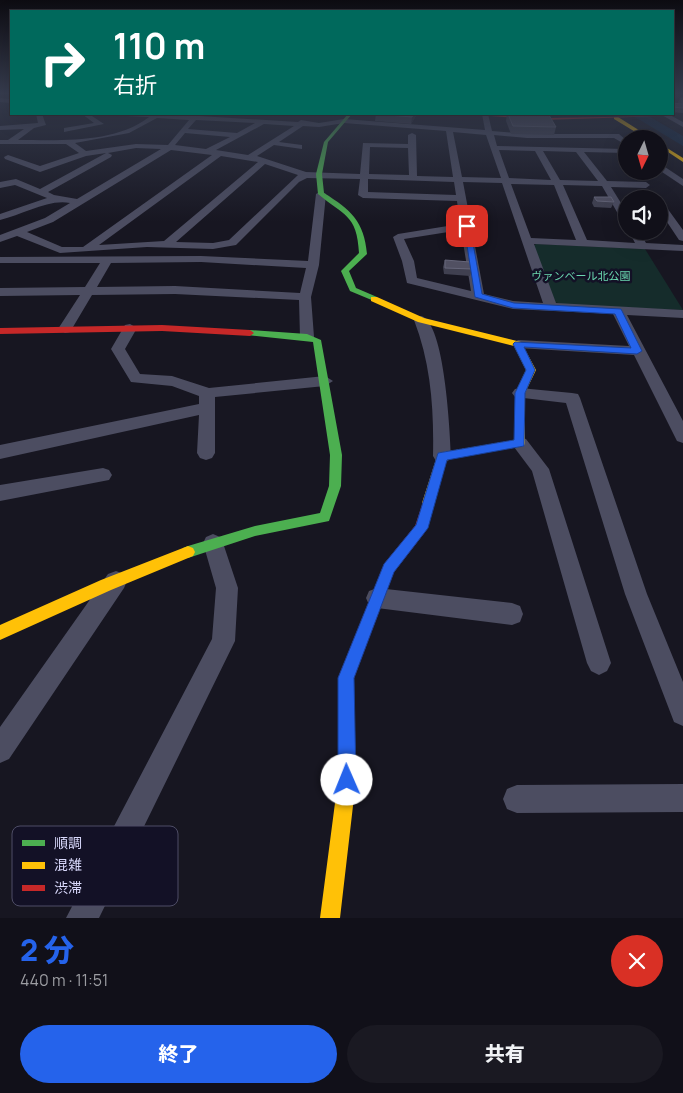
<!DOCTYPE html>
<html lang="ja">
<meta charset="utf-8">
<style>
body{margin:0;font-family:Manrope,"Noto Sans JP",sans-serif;background:#1a1922;color:#f1f3f6;height:100vh;display:flex;flex-direction:column;font-size:19px;white-space:nowrap}
*{box-sizing:border-box;margin:0}
p{font-size:16px;color:#9c9da2}
.icon{flex:none;width:28px;height:28px;fill:none;stroke:currentColor;stroke-width:2;stroke-linecap:round;stroke-linejoin:round}
.map{position:relative;height:918px;overflow:hidden}
.panel{display:flex;flex-direction:column;background:#111019;flex:1}
.panel>*{flex:none}
.banner{position:absolute;left:10px;top:10px;width:664px;height:105px;border-radius:0px;box-shadow:0 5px 20px #0002,0 0 0 1px #303038;background:#00695c;color:#fff;overflow:hidden}
.needle{width:32px;rotate:185deg}
.controls{position:absolute;left:618px;top:130px;display:grid;gap:10px}
.controls a{display:grid;place-items:center;width:50px;height:50px;border-radius:50%;background:#111019;box-shadow:0 5px 20px #0002,0 0 0 1px #303038;font-size:25px}
.pin{position:absolute;display:grid;place-items:center;width:42px;height:42px;color:#fff;margin:-21px;border-radius:10px;box-shadow:0 2px 8px #0006}
.me{position:absolute;width:55px;margin:-28px;rotate:359deg;stroke-linejoin:round;filter:drop-shadow(0 0 4px #0008)}
.turn{display:flex;align-items:center;gap:18px;height:105px;padding:0 20px;font-size:22px}
.turn .icon{width:65px;height:65px;stroke-width:2.5}
.turn b{display:block;font-size:35px;line-height:42px}
.round{display:grid;place-items:center;flex:none;width:52px;height:52px;border-radius:26px;background:#1a1922}
.headline{display:flex;align-items:center;justify-content:space-between;height:85px;padding:0 20px}
h1{font-size:30px;font-weight:800;line-height:38px;color:#2563eb}
.cta{display:flex;gap:10px;margin-top:auto;padding:10px 20px}
.cta a{flex:1;height:58px;border-radius:30px;background:#2563eb;color:#fff;font-size:20px;font-weight:800;line-height:58px;text-align:center}
.cta a+a{background:#1a1922;color:#f1f3f6}
.map>svg:first-child{display:block}
</style>
<div class="map">
<svg width="683" height="918" viewBox="0 0 683 918">
<rect width="100%" height="100%" fill="#171621"/>
<path fill="#152c2b" d="M536,244L645,249L683,310L564,305L555,302L533,246Z"/>
<g fill="none" stroke-linecap="round" stroke-linejoin="round">
<path fill="#10253f" fill-rule="evenodd" d="M630,114H645L683,136V146Z"/>
<path fill="#4c4d61" fill-rule="evenodd" d="M0,98L11,99V103L0,102Z
M36,114H42L46,125L34,128L18,140C60,140 114,144 149,117L126,116L123,114L192,116L200,114L199,116L298,122L301,120L319,123L344,119L485,130L482,114H488L492,131L527,134H619L626,140V145L614,138H527L494,135L497,146L626,149V153L584,152L607,181L646,182L650,185L646,188L611,187L626,211V222L621,219L602,186L563,185L587,240L635,243L629,231H639L646,243L683,245V251L534,244L556,303L683,310V318L627,315L683,421V443L677,441L634,355L518,348L511,344L518,340L629,346L613,314L513,309L407,283L402,261L393,237L398,234L460,224L457,201L363,198L358,195L360,179L307,178L299,182L236,245L213,249L147,247L60,253L17,236L0,242V235L45,218L70,203C47,199 23,215 0,220V214L47,198L15,185L0,188V182L16,179L40,189L106,153L86,156L40,172L5,159L4,157L8,155L40,166L79,153L66,144H0V140H8L24,129L0,130V126L38,123ZM157,118L189,120L168,145L136,144L86,151L75,143L129,133ZM196,120L255,123L237,133L188,129ZM344,123L446,131L453,177L417,176L416,135L412,133L408,135V144L363,143L360,174L306,172L257,156L274,145L302,149V145L279,142L303,126L319,127ZM264,124L294,126L248,155L216,150ZM453,132L486,135L501,178L462,177ZM185,133L230,137L206,149L175,145ZM370,147L408,148L409,175L369,174ZM136,148L161,149L77,199L54,195L48,192L111,157L112,155L108,153ZM171,150L212,155L83,247H62L27,232L53,222ZM499,150L535,151L551,180L509,178ZM543,151L576,152L598,181L560,180ZM221,156L258,162L164,241L99,245ZM265,164L298,175L229,240L213,243L176,242ZM368,179L454,182L456,195L368,192ZM463,182L502,183L543,303L513,301L484,294ZM511,184L554,185L576,240L531,238ZM461,230L471,291L417,278L414,261L404,239Z
M82,114H89L104,124L64,132V128L94,123Z
M660,114H668L683,122V127Z
M659,163L683,179V186L659,170Z
M321,191L326,194L319,265L311,297L314,337L312,340L307,341L300,337L299,300L175,294L92,295L70,332L65,333L58,329L80,295L0,296V288L85,287L100,263H0V257L201,256L308,261L316,194ZM201,262L306,268L300,293L175,286L97,287L111,263Z
M659,200L662,201L683,230V241L679,240L659,210Z
M421,316C445,322 450,433 451,456L448,461L442,463L436,461L433,456C434,409 431,364 414,320Z
M130,324L137,328L125,349L140,374L172,376L209,388L325,376L333,381L325,386L215,397V453L212,458L206,460L200,458L197,453L199,415L0,459V445L199,404V396L172,386L131,382L111,349L125,325Z
M520,388L572,393L578,394L580,398L647,594L683,682V726L674,722L625,594L566,403L515,397L512,393L515,389Z
M520,437L526,439L549,469L611,663L607,671L599,675L591,671L587,663L532,471L511,443L514,439Z
M103,468L109,470L112,475L109,480L0,501V485Z
M213,534L220,537L223,543L238,588L235,641L99,918H66L212,639L216,588L203,543L206,537Z
M116,571L124,574L127,581L124,588L9,759L0,763V727L108,574Z
M377,588L512,603L520,606L523,614L520,622L512,625L377,608L369,605L366,598L369,591Z
M683,784V812L517,813L507,809L503,799L507,789L517,785Z"/>
<path fill="#4caf50" fill-rule="evenodd" d="M348,114H352L328,142L322,174L324,193C351,210 364,221 367,254L349,271L356,288L377,297V301H374L350,291L341,271L359,253C357,214 344,216 318,194L316,174L324,142Z
M250,330L307,334L321,340L342,455L341,486L329,521L255,536L188,558L183,556L181,552L183,548L188,546L255,526L320,513L329,486L330,455L313,342L247,335V331Z"/>
<path fill="#ffc107" fill-rule="evenodd" d="M614,117H618L653,139H647L614,119Z
M659,143L683,158V162L659,146Z
M371,297H377L424,318L521,342L536,370L525,393V443L524,446L447,459L434,503L432,507L428,508L424,507L422,503L438,453L515,440V393L526,370L514,346L418,322L371,301Z
M188,546L193,548L195,552L193,556L111,590L0,640V625L101,580Z
M346,698L352,700L354,706L356,780L340,918H320L338,780V706L340,700Z"/>
<path fill="#c62828" fill-rule="evenodd" d="M465,114L544,118L663,116L544,120Z
M162,325L250,330L254,333L250,336L162,331L0,334V328Z
M428,498L432,499L434,503L425,532L394,572L354,678V706L352,712L346,714L340,712L338,706V678L384,564L415,526L424,499Z"/>
</g>
<path fill="#404050" d="M680,98H683V113L672,112V103L678,104V102Z
M376,114H417L411,124L375,121Z
M507,114L556,127L554,135L511,134L506,121Z
M594,197L614,202L611,208L594,207L592,203Z
M445,260L472,269L470,276L444,274L443,267Z"/>
<path fill="#292835" d="M681,94L679,98L672,99V95Z
M413,114H417L411,124L412,117Z"/>
<path fill="#515062" stroke="#66667a" d="M680,98H683V108L672,107V103L683,104Z
M377,114H413L412,117Z
M508,114L549,115L556,127L513,126Z
M594,197H611L614,202L597,201Z
M445,260L470,262L472,269L445,268Z"/>
<linearGradient id="sky" x2="0" y2="1"><stop stop-color="#0d0c12"/><stop offset="0.42" stop-color="#363c4e"/><stop offset="1" stop-color="#363c4e" stop-opacity="0"/></linearGradient>
<rect width="683" height="222" fill="url(#sky)"/>
<path fill="#2563eb" stroke="#184099" d="M467,224L470,226L482,294L514,303L621,309L642,351L637,354L524,347L535,370L525,393L524,446L447,460L428,528L394,572L354,678L356,780L353,787L347,789L341,787L338,780V678L384,564L416,525L438,453L514,440L515,393L526,370L513,344L515,342L631,348L615,314L513,308L475,297L464,226Z"/>
<g text-anchor="middle" stroke-width="5" stroke-linejoin="round" paint-order="stroke">
<g font-size="11" fill="#6ad7af" stroke="#131126">
<text x="581" y="280">ヴァンベール北公園</text>
</g>
</g>
<rect x="12" y="826" width="166" height="80" rx="8" fill="#131126" stroke="#4e4d66" stroke-width="1"/>
<rect x="22" y="840" width="23" height="6" fill="#4caf50"/>
<rect x="22" y="862" width="23" height="7" fill="#ffc107"/>
<rect x="22" y="885" width="23" height="6" fill="#c62828"/>
<g font-size="14" fill="#d9d9fc">
<text x="54" y="848">順調</text>
<text x="54" y="870">混雑</text>
<text x="54" y="893">渋滞</text>
</g>
</svg>
<div class="controls">
<a><svg class="needle" viewBox="-14 -14 28 28"><path d="M0-13l5 13h-10z" fill="#e53935"/><path d="M0 13l5-13h-10z" fill="#9c9da2"/></svg></a>
<a><svg class="icon" aria-label="sound" viewBox="0 0 24 24"><path d="M4 9h4l5-4v14l-5-4H4zM17 9q2 3 0 6"/></svg></a>
</div>
<div class="pin" style="left:467px;top:226px;background:#d93025"><svg class="icon" aria-label="arrive" viewBox="0 0 24 24"><path d="M6 21V4h12l-3 4 3 4H6"/></svg></div>
<svg class="me" style="left:347px;top:780px" viewBox="-20 -20 40 40"><circle r="19" fill="#fff"/><path d="M0-13L10 11 0 6-10 11z" fill="#2563eb"/></svg>
<div class="banner">
<div class="turn"><svg class="icon" aria-label="right" viewBox="0 0 24 24"><path d="M7 20v-9h11M14 6l5 5-5 5"/></svg><div><b>110 m</b>右折</div></div>
</div>
</div>
<section class="panel">
<div class="headline"><div><h1>2 分</h1><p>440 m · 11:51</p></div><a class="round" style="background:#d93025;color:#fff"><svg class="icon" aria-label="close" viewBox="0 0 24 24"><path d="M6 6l12 12M18 6L6 18"/></svg></a></div>
<div class="cta"><a>終了</a><a>共有</a></div>
</section>
